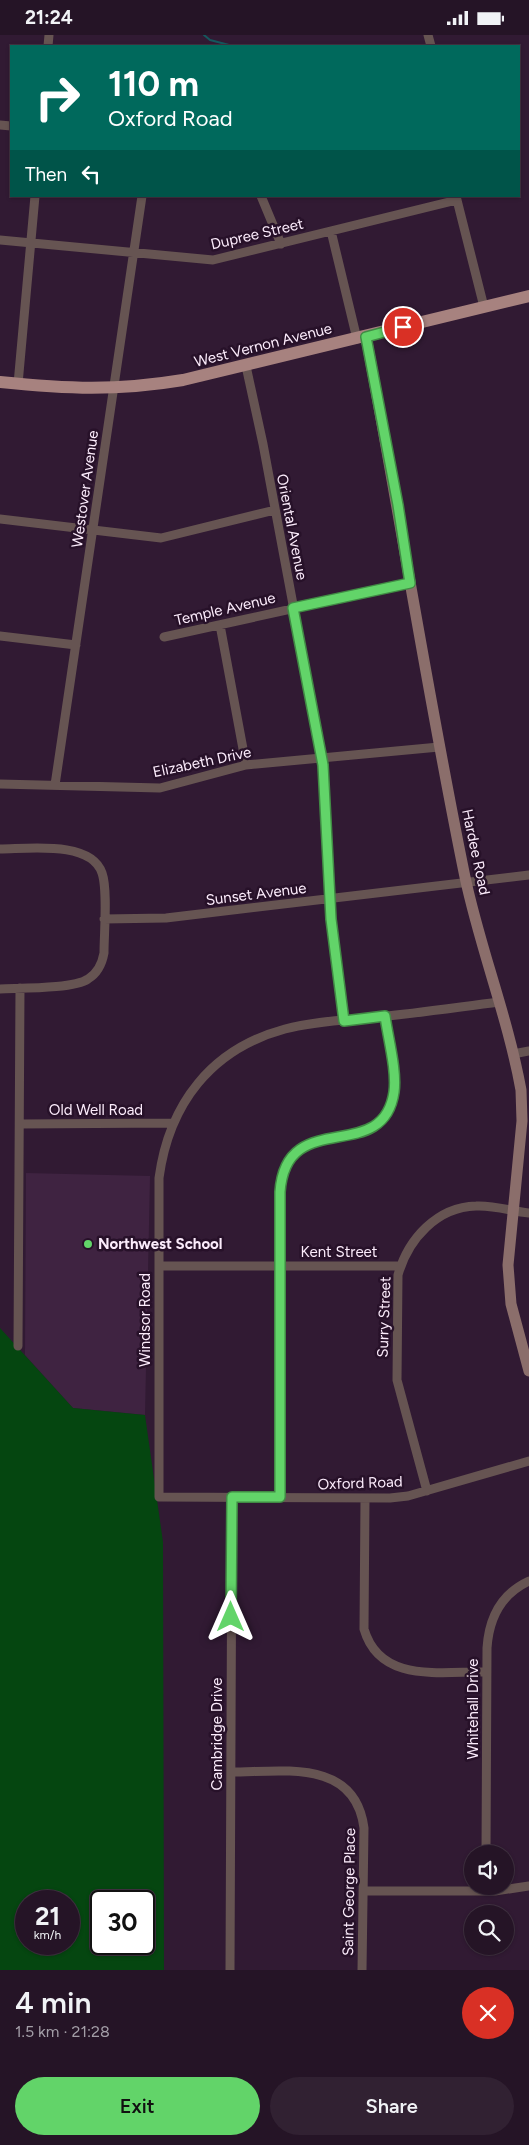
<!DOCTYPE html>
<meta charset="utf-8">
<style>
body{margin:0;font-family:Figtree,sans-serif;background:#312132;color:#f1f3f6;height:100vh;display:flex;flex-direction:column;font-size:19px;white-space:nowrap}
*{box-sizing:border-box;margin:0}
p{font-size:16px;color:#a39ea7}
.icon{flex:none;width:28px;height:28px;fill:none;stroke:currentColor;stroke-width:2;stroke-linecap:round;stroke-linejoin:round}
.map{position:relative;height:1935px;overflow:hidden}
.side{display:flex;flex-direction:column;background:#251426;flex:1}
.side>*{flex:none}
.banner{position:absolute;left:10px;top:10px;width:510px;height:152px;border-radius:0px;box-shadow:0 1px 4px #0004,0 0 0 1px #423343;background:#00695c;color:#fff;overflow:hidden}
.buttons{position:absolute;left:464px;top:1810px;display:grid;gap:10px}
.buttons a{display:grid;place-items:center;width:50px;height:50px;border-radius:50%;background:#251426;box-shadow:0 1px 4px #0004,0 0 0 1px #423343;font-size:25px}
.speed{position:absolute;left:15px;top:1855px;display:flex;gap:10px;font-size:25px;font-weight:700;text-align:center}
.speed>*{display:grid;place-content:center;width:65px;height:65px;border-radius:50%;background:#251426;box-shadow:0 1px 4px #0004,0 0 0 1px #423343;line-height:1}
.speed small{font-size:12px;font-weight:400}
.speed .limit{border:2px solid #111;border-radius:8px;background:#fff;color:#111}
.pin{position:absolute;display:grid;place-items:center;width:42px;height:42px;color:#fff;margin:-21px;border:2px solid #fff;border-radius:50%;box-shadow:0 1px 5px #0007}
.me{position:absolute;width:55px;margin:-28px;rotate:0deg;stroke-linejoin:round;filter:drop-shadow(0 0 4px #0008)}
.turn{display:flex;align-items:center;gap:18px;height:105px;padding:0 15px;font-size:22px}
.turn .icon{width:65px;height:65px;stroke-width:2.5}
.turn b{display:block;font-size:35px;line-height:42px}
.then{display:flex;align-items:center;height:48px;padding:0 15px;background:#0003;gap:10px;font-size:19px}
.round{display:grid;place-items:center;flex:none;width:52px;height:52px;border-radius:26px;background:#312132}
.head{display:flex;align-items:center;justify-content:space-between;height:85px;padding:0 15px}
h1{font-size:30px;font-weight:600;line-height:38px}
.action{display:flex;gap:10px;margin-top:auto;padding:10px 15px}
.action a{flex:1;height:58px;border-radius:30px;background:#62d469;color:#111;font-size:20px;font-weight:600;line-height:58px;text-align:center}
.action a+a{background:#312132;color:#f1f3f6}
.status{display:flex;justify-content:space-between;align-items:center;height:35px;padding:0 25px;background:#251426;direction:ltr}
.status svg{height:14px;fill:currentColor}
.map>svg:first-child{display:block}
</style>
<div class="status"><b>21:24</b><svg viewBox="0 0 49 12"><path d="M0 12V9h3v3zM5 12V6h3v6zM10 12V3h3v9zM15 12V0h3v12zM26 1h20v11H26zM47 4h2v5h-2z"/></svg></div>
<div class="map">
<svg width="529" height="1935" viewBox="0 0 529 1935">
<rect width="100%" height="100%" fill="#311a33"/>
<path fill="#3f2341" d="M26,1138L150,1141L145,1380L73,1373L25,1320Z"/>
<path fill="#054610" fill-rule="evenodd" d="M0,1293L73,1373L145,1380L163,1507L164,1935H0ZM26,1866H69V1909H26ZM101,1866H144V1909H101Z"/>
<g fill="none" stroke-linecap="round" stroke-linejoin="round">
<path stroke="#15585e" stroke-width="2" d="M204,0L210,5L233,11"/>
<path stroke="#665452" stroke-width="9" d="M428,0L431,11
M48,11L49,0
M0,90L11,91
M261,161L281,209
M456,161L484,272
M331,196L357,304
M0,205L213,225L457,165
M246,331L263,409L323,730L331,883L344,986
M18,349L35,161
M0,484L161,503L275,475
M220,590L246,730
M0,601L76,610
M164,602L410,548
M0,749L160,753L246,730L439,712
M55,750L142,161
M0,814C27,814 91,805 102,838C108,855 104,898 104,918C102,929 98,938 88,944C74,954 20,953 0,954
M104,884L166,883L529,840
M499,967C459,972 419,978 378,982C348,985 314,986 285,994C211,1014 169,1069 159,1143V1462L390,1463L408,1461L529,1426
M513,1019L529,1016
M20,1089L172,1088
M159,1231H400
M18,1311L20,953
M427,1456L397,1345L398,1240C408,1204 437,1172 476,1171C494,1170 511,1176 529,1178
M280,1462L281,1144C301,1074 385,1128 394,1057C397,1033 388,1005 385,981
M365,1464L364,1594C380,1649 441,1636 487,1637
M231,1737C282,1737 355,1723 364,1793L362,1935
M486,1819L487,1613C489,1583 501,1559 529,1546
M363,1856H495L529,1851
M230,1935L232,1462"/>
<path stroke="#8b6e6b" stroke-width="11" d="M366,302C400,481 428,662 465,842C480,913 508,983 521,1055L522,1086L508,1230L511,1269L529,1336"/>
<path stroke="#a7827f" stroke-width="12" d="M0,347C67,354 117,356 183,345L529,261"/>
</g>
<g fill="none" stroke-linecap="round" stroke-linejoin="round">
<g stroke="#408a44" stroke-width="12">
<path id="route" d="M231,1582L232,1462H280V1157C286,1070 383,1132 394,1057C397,1036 388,1003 385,981L344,986L331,884L323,730L293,573L410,548L398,470L366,302L403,292"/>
</g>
<use href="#route" stroke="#62d469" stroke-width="9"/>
</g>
<circle fill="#62d469" stroke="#271129" stroke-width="2" cx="88" cy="1209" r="5"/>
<g text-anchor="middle" stroke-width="5" stroke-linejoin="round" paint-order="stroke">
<g font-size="15" fill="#fcecfc" stroke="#271129">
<text transform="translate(257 199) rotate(-13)" y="5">Dupree Street</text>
<text transform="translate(263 310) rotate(-14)" y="5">West Vernon Avenue</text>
<text transform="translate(85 454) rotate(-82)" y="5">Westover Avenue</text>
<text transform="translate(292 492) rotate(79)" y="5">Oriental Avenue</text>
<text transform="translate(225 574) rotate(-13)" y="5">Temple Avenue</text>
<text transform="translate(202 727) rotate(-12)" y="5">Elizabeth Drive</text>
<text transform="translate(476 817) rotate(78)" y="5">Hardee Road</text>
<text transform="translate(256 859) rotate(-7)" y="5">Sunset Avenue</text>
<text x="96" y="1080">Old Well Road</text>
<text x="339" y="1222">Kent Street</text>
<text transform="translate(384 1282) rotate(-88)" y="5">Surry Street</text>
<text transform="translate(145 1285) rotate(-90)" y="5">Windsor Road</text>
<text transform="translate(360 1448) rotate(-2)" y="5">Oxford Road</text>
<text transform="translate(473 1674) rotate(-90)" y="5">Whitehall Drive</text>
<text transform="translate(217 1699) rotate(-90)" y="5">Cambridge Drive</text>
<text transform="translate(349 1857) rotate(-89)" y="5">Saint George Place</text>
</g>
<g font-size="15" font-weight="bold" fill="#fcecfc" stroke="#271129" text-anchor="start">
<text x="98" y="1214">Northwest School</text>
</g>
</g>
</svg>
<div class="buttons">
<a><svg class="icon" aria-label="sound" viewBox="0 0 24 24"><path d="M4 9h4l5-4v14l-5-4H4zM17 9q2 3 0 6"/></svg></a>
<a><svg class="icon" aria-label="search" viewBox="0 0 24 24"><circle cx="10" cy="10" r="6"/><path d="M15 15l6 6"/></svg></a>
</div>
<div class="speed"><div>21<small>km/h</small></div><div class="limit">30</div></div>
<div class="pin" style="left:403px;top:292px;background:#d93025"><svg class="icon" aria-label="arrive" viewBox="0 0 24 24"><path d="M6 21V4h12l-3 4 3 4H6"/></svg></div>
<svg class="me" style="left:231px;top:1582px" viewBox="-20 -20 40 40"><path d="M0-17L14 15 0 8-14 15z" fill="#62d469" stroke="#fff" stroke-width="4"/></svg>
<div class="banner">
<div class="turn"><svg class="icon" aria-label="right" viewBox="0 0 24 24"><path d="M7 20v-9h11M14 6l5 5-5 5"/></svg><div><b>110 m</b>Oxford Road</div></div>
<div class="then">Then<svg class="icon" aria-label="left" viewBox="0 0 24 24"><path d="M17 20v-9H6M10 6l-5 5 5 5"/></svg></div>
</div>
</div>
<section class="side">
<div class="head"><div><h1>4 min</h1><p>1.5 km · 21:28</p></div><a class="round" style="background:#d93025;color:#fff"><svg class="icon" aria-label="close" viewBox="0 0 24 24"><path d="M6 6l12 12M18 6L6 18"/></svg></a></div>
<div class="action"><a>Exit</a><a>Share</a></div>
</section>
